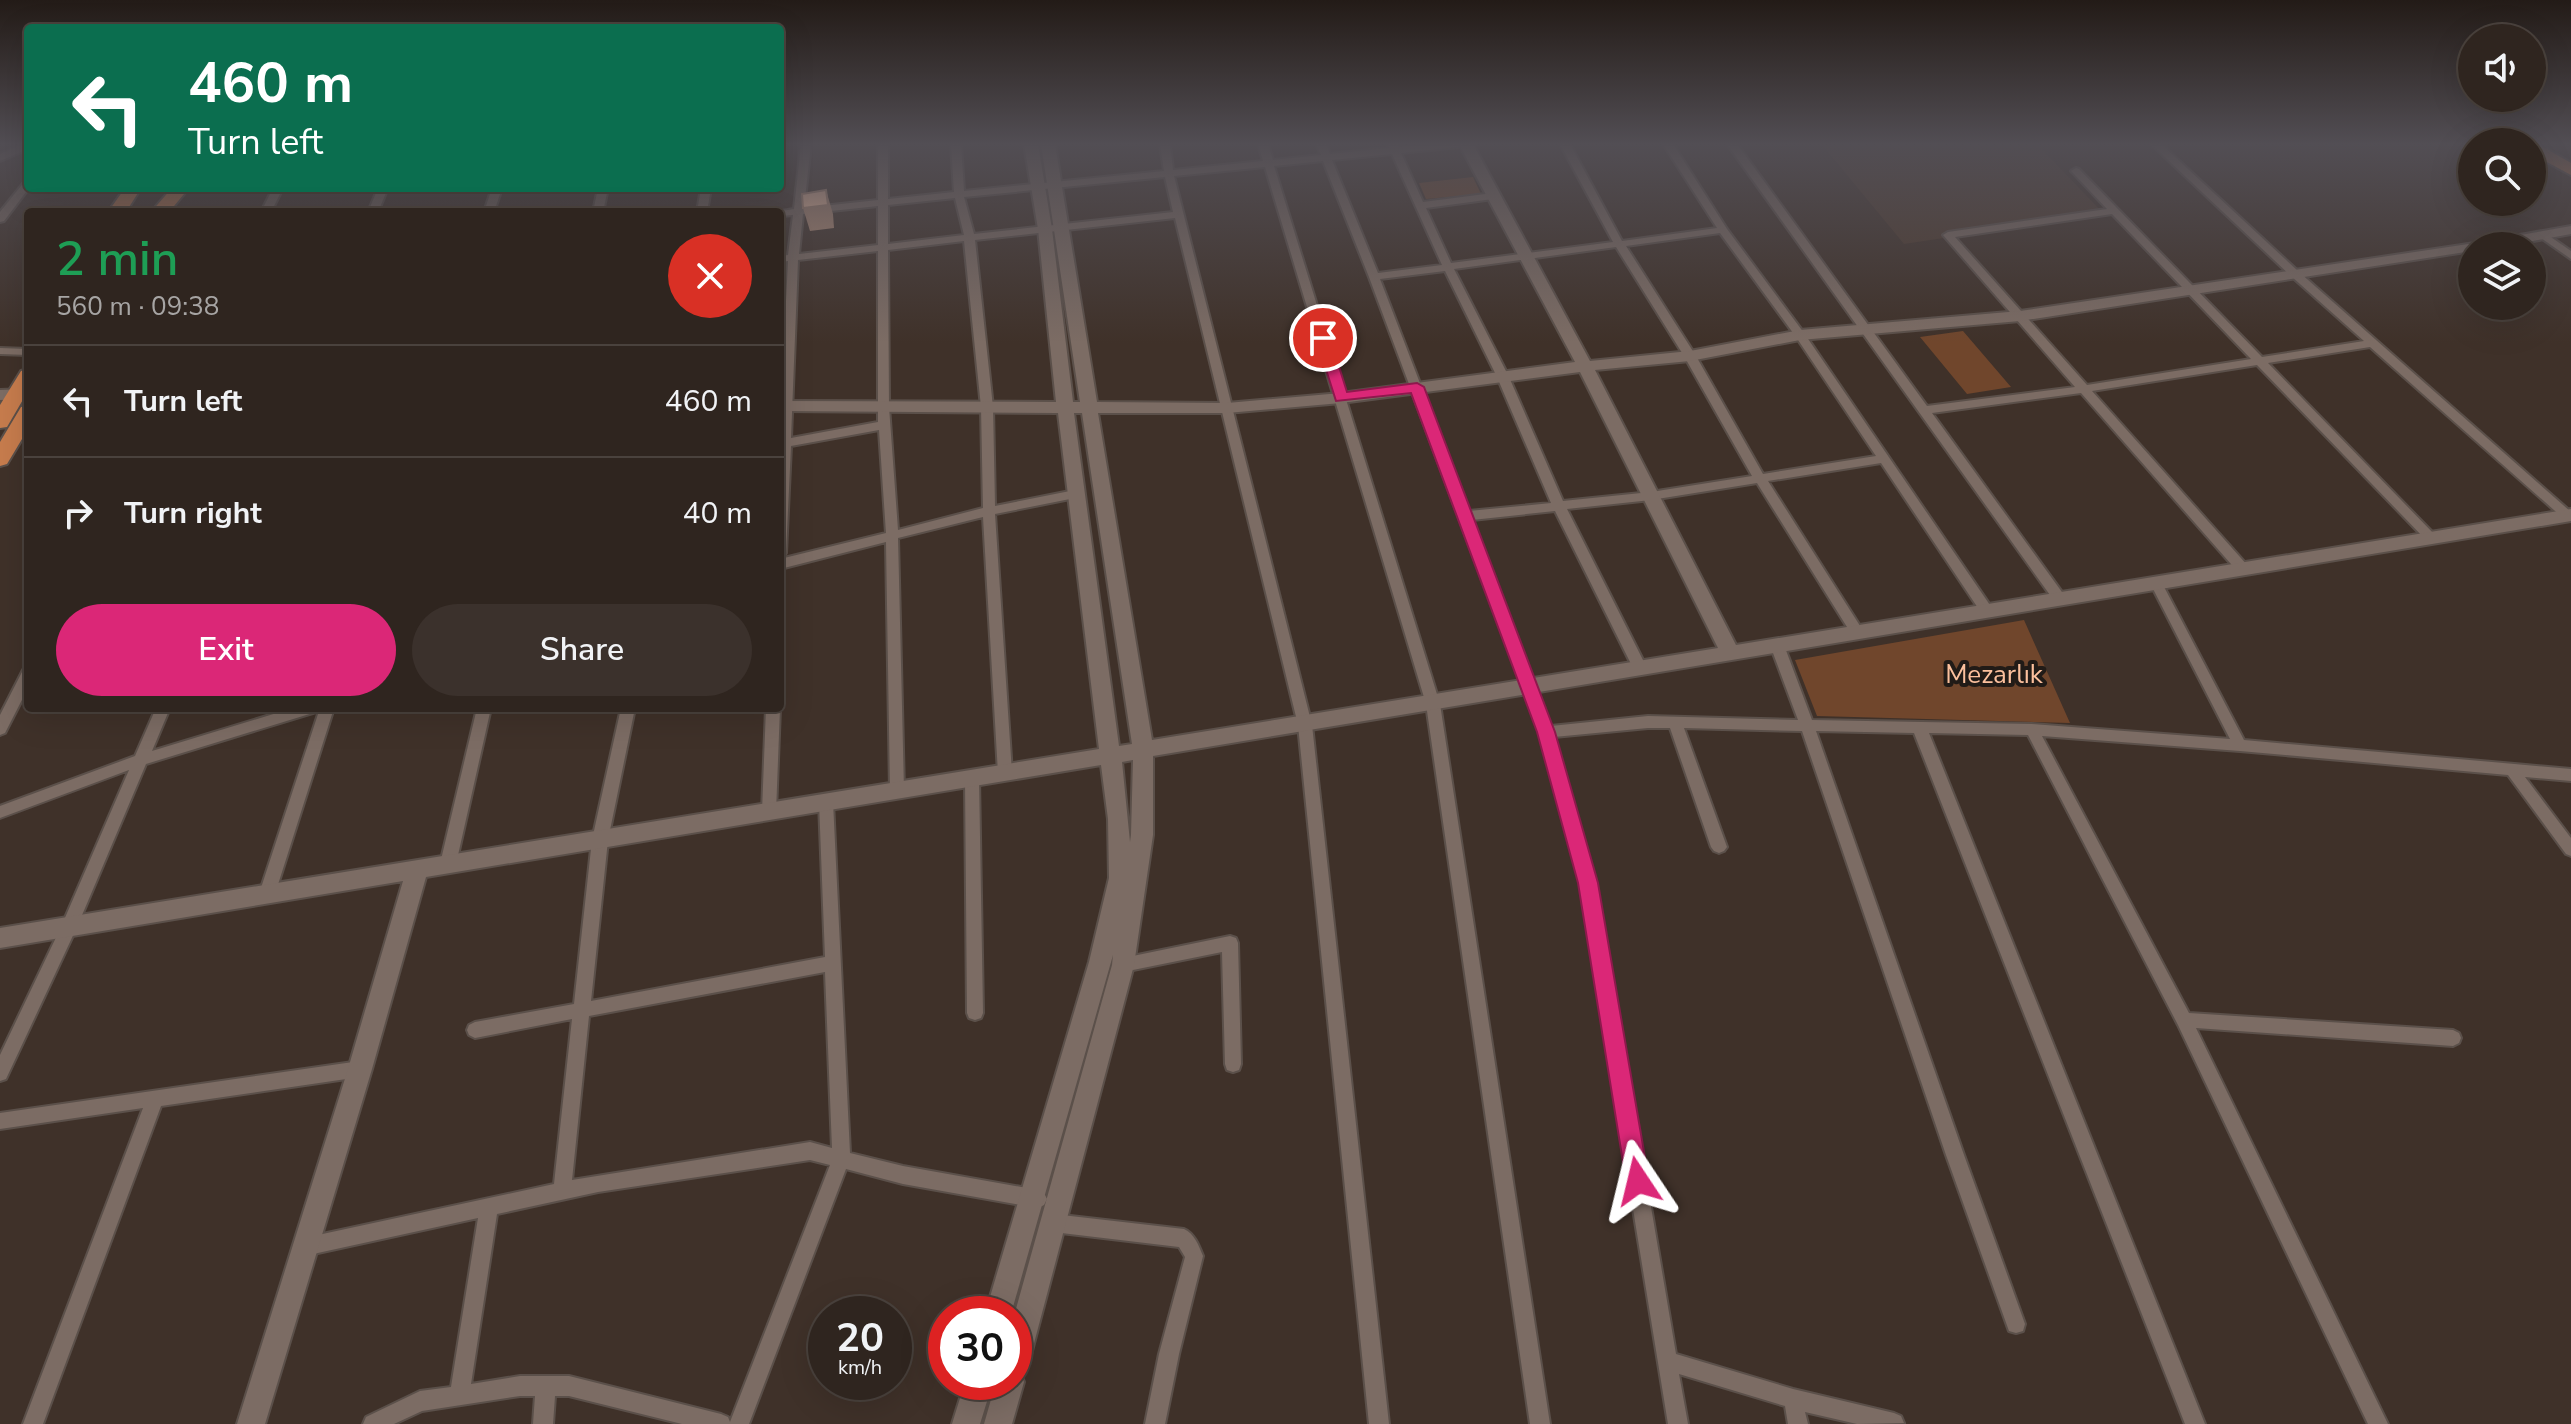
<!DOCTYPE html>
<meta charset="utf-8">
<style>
body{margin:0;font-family:"Nunito Sans",sans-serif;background:#3b312c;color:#f1f3f6;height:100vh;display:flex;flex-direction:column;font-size:30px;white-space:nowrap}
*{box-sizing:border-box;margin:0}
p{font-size:26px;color:#a7a5a4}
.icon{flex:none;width:44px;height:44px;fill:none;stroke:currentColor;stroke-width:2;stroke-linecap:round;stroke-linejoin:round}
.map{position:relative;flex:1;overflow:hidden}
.sheet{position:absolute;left:24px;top:208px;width:760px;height:504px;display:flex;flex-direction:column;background:#2f251f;border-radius:8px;box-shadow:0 8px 32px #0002,0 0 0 2px #4a423d}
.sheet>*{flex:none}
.hud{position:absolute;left:24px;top:24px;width:760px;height:168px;border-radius:8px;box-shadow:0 8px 32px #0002,0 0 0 2px #4a423d;background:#0b6e4f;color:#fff;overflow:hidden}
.buttons{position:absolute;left:2458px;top:24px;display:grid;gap:16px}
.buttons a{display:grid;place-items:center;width:88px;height:88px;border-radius:50%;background:#2f251f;box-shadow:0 8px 32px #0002,0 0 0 2px #4a423d;font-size:40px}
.speed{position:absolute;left:808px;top:1296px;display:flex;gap:16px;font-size:40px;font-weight:700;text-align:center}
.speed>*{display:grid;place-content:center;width:104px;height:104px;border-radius:50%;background:#2f251f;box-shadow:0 8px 32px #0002,0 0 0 2px #4a423d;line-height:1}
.speed small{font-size:20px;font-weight:400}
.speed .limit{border:12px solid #d22;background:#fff;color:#111}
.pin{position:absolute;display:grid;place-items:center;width:68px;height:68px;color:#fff;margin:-34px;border:4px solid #fff;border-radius:50%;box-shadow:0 2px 8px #0007}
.me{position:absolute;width:88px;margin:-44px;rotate:350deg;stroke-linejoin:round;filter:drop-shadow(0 0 6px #0008)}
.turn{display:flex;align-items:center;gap:28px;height:168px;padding:0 32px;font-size:36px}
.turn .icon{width:104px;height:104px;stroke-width:2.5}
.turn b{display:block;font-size:56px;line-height:68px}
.round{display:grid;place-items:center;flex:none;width:84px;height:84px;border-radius:42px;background:#3b312c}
.overview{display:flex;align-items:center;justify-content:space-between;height:136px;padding:0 32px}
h1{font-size:48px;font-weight:600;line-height:60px;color:#1e9e55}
.primary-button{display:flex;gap:16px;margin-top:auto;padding:16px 32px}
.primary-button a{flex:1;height:92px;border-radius:48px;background:#db2777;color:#fff;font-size:32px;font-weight:600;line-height:92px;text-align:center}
.primary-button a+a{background:#3b312c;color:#f1f3f6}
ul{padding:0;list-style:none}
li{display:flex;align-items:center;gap:24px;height:112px;padding:0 32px;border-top:2px solid #4a423d}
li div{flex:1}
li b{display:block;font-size:30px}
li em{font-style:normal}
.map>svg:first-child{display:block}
</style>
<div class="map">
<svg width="2571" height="1424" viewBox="0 0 2571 1424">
<rect width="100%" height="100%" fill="#3f3129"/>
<path fill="#4d3a2e" d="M1838,144H2037L2104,214L1904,244L1823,146Z"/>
<path fill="#70462c" d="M1473,177L1481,194L1426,199L1419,183Z
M1963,331L2011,387L1967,394L1920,337Z
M2024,620L2070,723L1817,716L1795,660Z"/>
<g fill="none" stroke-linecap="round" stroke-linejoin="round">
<g stroke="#5b504a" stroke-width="4">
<path id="street" d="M23,144H28V149L0,161V154Z
M801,144H811L804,208L878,200V144H888V199L954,192L951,144H961L964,191L1164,171L1160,144H1170L1173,170L1263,161L1258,144H1268L1273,160L1321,155L1316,144H1326L1330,154L1389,148L1387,144H1397L1398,147L1463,144L1458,147L1401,153L1423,202L1493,193L1498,196L1493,199L1426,208L1451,263L1613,242L1560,144H1570L1622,241L1717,228L1663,144H1673L1727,229L1804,333L1994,611L1987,616L1982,614L1881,463L1768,481L1862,629L1864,632L1857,637L1852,635L1757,483L1651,500L1567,509L1647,668L1640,673L1633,668L1555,511L1472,520L1551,726L1648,716L1798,720L1770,645L1777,640L1784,645L1812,720L2032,724L2230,739L2150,583L2156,578L2162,583L2244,740L2571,769V781L2525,777L2571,838V856L2566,854L2508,775L2240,751L2042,736L2189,1013L2453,1030L2459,1033L2461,1038L2459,1043L2453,1046L2196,1028L2388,1424H2368L2178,1025L2028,735L1929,733L2205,1424H2185L1914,733L1816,731L1964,1155L2025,1324L2023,1331L2016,1333L2009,1331L1946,1155L1802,731L1684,728L1727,847L1724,851L1719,853L1714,851L1711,847L1670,728H1648L1554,737L1596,883L1676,1354L1793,1389L1894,1413L1901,1416L1904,1423L1857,1424L1805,1412L1808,1424H1788L1785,1406L1679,1374L1688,1424H1668L1580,883L1539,732L1369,277L1323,161L1274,166L1440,704L1550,1424H1530L1426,704L1265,167L1174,176L1312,725L1389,1424H1369L1298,725L1175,218L975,240L993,407L995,506L1075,490L1081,494L1075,498L995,514L1012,773L1010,777H1000L998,773L983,517L898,538L904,791L902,795H892L890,791L886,542L780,569V559L886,533L879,430L791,446L786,553L780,557V420L788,261L780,262V256L788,255L793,215L780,216V212H776L794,209ZM1392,154L1442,265L1378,273L1332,160ZM1165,177L1173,212L974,234L964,197ZM955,198L964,235L888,244V205ZM878,206V245L799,254L803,214ZM1720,233L1796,337L1876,456L1763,474L1696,356L1626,246ZM964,241L981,407L983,508L898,530L889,407L888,250ZM1616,247L1684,356L1752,476L1651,492L1563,501L1509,377L1454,269ZM878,251V422L791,438L798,260ZM1445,271L1497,377L1551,503L1469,511L1380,279Z
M1727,144H1737L1927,406L2075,387L1943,235L1948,232L2107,209L2073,173L2071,171L2076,168L2079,169L2262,357L2364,341L2291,276L2151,144H2161L2299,272L2571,512V518H2563L2370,347L2268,363L2435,535L2437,538L2435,541H2427L2257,365L2092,391L2248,566L2249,569L2248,572H2238L2081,393L1932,413L2067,599L2060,604L2055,602ZM2112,214L2251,359L2087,385L1955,237Z
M28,180L29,188L4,221L0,222V212L25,181Z
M273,188H283L271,212H261Z
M378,188H388L378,212H368Z
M492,188H502L494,212H484Z
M598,188H608L603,212H593Z
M701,188H711L707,212H697Z
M2545,233L2571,251V259L2541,238L2540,236Z
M0,348L28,349V355L0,354Z
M28,669V688L5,733L0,735V715L23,670Z
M156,708H170L152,751L293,708H318L316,712L146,764L77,927L6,1079L0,1081V1055L61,927L129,770L0,818V806L135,756Z
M320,708H334L275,894L272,899L267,901L262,899L259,894Z
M477,708H491L456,864L453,869L448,870L443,869L440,864Z
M621,708H635L608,840L591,1001L825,957L819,802L821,798L826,796L831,798L833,802L850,1153L903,1166L1038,1190L1044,1193L1047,1199L1044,1205L1038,1208L903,1184L846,1169L749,1424H682L569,1396H555L553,1424H533L535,1396H520L422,1411L394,1424H363L366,1417L420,1391L451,1387L478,1218L304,1256L298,1253L295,1247L298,1241L304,1238L554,1184L572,1019L475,1038L469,1035L467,1030L469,1025L475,1022L574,1004L592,840ZM825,972L832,1148L810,1142L572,1180L589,1016ZM810,1160L830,1165L730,1422L728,1417L721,1414L569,1376H520L471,1384L497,1214L598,1192Z
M766,708H780L776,812L774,816L769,818L764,816L762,812Z
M972,772L977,774L979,778L983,1013L981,1018L975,1020L969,1018L967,1013L965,778L967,774Z
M1230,936L1236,938L1238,943L1241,1064L1239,1070L1233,1072L1227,1070L1225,1064L1222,952L1123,972L1117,970L1115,965L1117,960L1123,958Z
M360,1061L366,1063L368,1069L366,1075L360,1077L161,1106L43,1424H23L143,1108L0,1129V1113Z
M1053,1214L1184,1229C1194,1233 1199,1246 1203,1256L1179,1354L1165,1424H1145L1159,1354L1185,1257L1179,1247L1053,1232L1047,1229L1044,1223L1047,1217Z"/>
</g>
<g stroke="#5b504a" stroke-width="4">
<path id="secondary" d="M1024,144H1038L1052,229L1073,402H1080L1041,144H1055L1097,402L1227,403L1341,393L1575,362L1459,144H1473L1590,361L1690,351L1800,330L2020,311L2475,243L2571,226V234L2506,246H2472V251L2020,321L1800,340L1690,361L1595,370L1736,645L2571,509V521L1153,756V835L1134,965L1028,1366L1022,1377L1024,1382L1012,1424H984L996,1382H1014V1316L1112,965L1113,955L1011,1314H985L1089,962L1109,878L1108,819L1101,765L426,877L372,1069L265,1424H237L348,1069L403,881L0,948V928L1099,749L1058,413L780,411V401L1056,402L1038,229ZM1580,372L1718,648L1152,740L1098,413H1227L1341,403ZM1074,413H1082L1132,744L1119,746ZM1133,760L1131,835L1130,842L1122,762Z
M28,389V399L0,400V390Z
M965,1382H993L980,1424H952Z"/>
</g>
<g stroke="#5b504a" stroke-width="4">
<path id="highway" d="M2532,144H2538L2571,163V175L2532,154Z
M125,188H141L126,212H108Z
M172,188H189L169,212H151Z
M28,369V391L7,427L0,428V405L21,371Z
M28,406V429L7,464L0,466V442L21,407Z"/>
</g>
<use href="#street" fill="#7c6c64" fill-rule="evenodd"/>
<use href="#secondary" fill="#7c6c64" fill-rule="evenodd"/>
<use href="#highway" fill="#c77c4d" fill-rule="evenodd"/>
</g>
<path fill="#b28c76" d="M826,190L833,214L834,228L810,231L803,208Z"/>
<path fill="#fec8a8" stroke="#b28c76" stroke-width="2" d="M826,190L828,205L803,208L802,194Z"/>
<linearGradient id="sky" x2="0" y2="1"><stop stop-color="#231b17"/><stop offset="0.42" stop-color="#524e54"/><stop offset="1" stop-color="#524e54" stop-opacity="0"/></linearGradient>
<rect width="2571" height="343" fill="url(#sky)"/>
<path fill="#db2777" stroke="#8e194d" stroke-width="2" d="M1323,334L1330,338L1347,392L1417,383L1424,387L1555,732L1598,883L1649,1181L1646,1189L1638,1193L1630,1189L1626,1181L1578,883L1537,732L1411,393L1336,401L1316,338Z"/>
<g text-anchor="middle" stroke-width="8" stroke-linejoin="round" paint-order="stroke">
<g font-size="26" fill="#fcc09d" stroke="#211b17">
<text x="1994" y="683">Mezarlık</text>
</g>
</g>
</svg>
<div class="buttons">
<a><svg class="icon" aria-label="sound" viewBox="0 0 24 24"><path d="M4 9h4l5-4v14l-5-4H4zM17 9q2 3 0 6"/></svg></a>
<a><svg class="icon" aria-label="search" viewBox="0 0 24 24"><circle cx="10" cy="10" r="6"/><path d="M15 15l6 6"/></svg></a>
<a><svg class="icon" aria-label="layers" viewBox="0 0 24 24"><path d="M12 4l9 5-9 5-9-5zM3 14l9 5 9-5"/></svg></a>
</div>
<div class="speed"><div>20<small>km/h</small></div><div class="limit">30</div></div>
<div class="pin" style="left:1323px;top:338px;background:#d93025"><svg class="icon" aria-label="arrive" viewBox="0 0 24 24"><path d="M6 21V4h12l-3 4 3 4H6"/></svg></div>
<svg class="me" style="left:1638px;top:1181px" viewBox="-20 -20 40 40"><path d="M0-17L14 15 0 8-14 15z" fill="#db2777" stroke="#fff" stroke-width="4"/></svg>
<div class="hud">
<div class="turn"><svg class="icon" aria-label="left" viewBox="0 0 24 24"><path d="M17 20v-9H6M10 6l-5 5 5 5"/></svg><div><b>460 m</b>Turn left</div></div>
</div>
<section class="sheet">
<div class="overview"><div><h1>2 min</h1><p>560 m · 09:38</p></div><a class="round" style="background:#d93025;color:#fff"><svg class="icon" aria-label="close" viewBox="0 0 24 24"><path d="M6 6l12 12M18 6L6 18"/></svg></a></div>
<ul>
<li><svg class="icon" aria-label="left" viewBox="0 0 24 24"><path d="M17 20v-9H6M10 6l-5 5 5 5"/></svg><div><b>Turn left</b></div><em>460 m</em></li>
<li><svg class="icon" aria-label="right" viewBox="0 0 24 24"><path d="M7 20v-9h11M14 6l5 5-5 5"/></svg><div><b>Turn right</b></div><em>40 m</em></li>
</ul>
<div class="primary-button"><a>Exit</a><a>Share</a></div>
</section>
</div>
